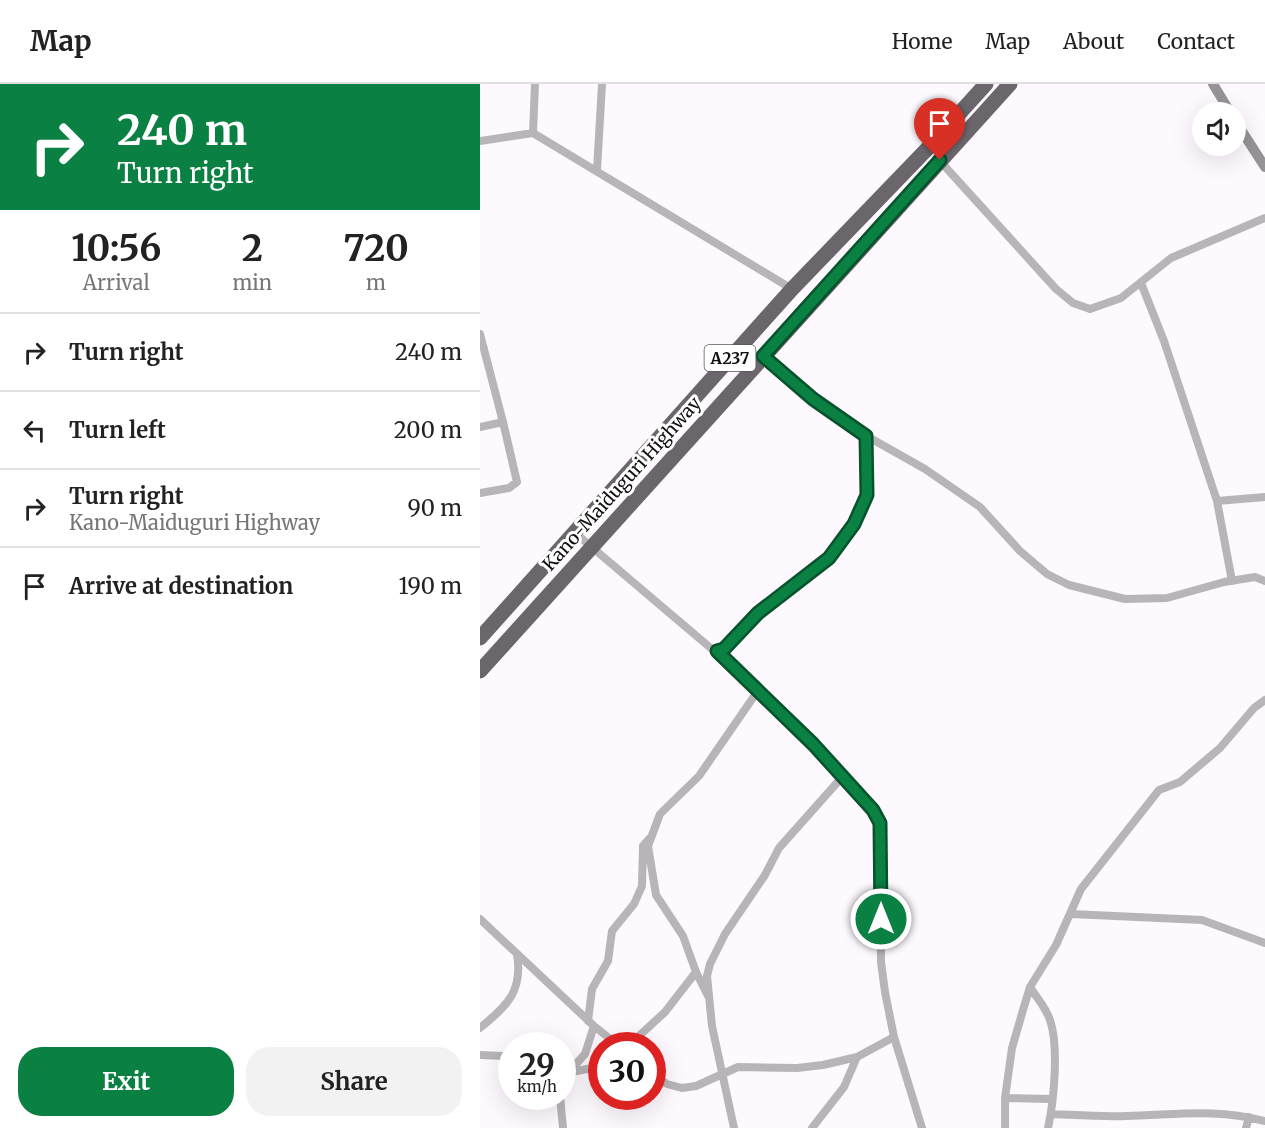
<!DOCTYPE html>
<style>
body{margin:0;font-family:Merriweather,serif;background:#f2f2f2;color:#222;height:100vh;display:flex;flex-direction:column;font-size:22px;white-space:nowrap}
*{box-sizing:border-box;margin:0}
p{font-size:20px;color:#767676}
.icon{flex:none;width:33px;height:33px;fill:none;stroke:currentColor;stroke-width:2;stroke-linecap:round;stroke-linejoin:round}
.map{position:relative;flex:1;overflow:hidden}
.panel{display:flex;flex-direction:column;background:#fff;width:480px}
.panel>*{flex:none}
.top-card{background:#0b8043;color:#fff;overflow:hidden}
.controls{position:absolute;left:712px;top:18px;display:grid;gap:12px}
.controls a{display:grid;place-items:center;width:54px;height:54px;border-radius:50%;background:#fff;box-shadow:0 6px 24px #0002;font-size:30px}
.speed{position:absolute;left:18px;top:948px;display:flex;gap:12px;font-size:30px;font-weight:700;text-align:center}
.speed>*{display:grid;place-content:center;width:78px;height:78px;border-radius:50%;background:#fff;box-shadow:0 6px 24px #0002;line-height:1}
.speed small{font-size:15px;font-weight:400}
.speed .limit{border:9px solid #d22;background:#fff;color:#111}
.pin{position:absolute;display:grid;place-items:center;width:51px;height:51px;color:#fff;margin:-62px -26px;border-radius:50% 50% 50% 0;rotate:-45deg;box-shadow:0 0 6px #0007}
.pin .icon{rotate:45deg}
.me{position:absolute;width:66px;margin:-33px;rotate:0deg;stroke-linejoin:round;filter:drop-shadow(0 0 4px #0008)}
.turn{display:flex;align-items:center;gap:21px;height:126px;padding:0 18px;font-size:27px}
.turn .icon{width:78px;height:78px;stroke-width:2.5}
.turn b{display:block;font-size:42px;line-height:51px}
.eta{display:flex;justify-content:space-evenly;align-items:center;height:102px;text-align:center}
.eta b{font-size:36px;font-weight:700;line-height:42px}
.action{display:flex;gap:12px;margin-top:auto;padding:12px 18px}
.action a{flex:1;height:69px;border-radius:24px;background:#0b8043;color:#fff;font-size:24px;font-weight:700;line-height:69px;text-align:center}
.action a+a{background:#f2f2f2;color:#222}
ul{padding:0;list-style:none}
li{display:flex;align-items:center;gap:18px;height:78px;padding:0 18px;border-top:2px solid #e0e0e0}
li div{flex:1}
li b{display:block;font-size:22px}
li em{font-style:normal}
header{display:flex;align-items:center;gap:36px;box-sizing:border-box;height:84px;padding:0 30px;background:#fff;border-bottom:2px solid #e0e0e0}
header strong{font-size:28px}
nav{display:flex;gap:33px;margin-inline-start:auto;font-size:21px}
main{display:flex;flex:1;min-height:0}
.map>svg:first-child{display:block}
</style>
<header>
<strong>Map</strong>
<nav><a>Home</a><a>Map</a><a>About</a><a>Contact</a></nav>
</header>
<main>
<section class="panel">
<div class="top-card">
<div class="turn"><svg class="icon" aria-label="right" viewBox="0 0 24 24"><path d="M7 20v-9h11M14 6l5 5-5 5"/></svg><div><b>240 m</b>Turn right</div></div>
</div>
<div class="eta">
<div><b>10:56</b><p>Arrival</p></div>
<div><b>2</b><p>min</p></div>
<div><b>720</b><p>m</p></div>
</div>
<ul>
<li><svg class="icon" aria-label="right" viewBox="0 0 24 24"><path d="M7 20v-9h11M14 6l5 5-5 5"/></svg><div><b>Turn right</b></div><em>240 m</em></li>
<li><svg class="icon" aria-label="left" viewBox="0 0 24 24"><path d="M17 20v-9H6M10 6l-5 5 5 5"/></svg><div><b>Turn left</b></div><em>200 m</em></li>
<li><svg class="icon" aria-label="right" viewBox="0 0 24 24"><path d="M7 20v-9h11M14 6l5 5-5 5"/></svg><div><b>Turn right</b><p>Kano-Maiduguri Highway</p></div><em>90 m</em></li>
<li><svg class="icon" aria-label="arrive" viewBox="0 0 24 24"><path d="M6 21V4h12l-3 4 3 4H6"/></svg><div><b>Arrive at destination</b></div><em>190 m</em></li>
</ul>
<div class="action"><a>Exit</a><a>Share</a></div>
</section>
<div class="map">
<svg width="785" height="1044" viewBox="0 0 785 1044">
<rect width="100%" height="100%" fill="#fef9fe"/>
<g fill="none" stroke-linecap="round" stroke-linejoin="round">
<path stroke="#b7b5b8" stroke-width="8" d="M53,49L55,0
M0,57L53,49L312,205
M460,77L576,205L593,219L610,225L641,214L691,174L785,134
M117,86L122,0
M661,199L684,257L737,417L752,497
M0,250L23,338
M283,272L367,341L445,385L500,423L540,467L567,490L589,501L645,515L687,514L744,498L775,493L785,497
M0,343L23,338L37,398L29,404L0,409
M737,417L785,413
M94,448L233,566L244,565L278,529L328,492L349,474L374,440L387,411L386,352
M237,567L382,711L400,739L401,878L405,908L414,953L442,1044
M591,830L722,836L785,859
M0,835L114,942L139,962
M550,903C557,914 566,924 570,936C579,962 574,1017 568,1044
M228,912L216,888L203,852L176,811L168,762L180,730L219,692L277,608
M108,937L112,905L128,877L132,847L154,820L162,802L163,762L170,754
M0,944C28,921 43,907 37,870
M148,962L185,928L216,888
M0,971L23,972L32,976
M88,989L105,970L114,942
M82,990L122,982
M172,990L187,1000L202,1004L216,1002L258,983L317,984L343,981L377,973
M80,1012L83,1044
M525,1014L571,1015
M571,1030C595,1031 621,1033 646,1032C697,1031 733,1024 785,1037
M254,1044L232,942L227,892L230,880L245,850L285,791L299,764L363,692
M332,1044L364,1003L377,973L414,953
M525,1044V1014L532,964L543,926L550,903L576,861L601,805L679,706L700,698L740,664L774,624L785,616
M766,1044L769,1033"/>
<path stroke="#979397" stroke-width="10" d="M733,0L750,28
M756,38L785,83"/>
<path stroke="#6b666b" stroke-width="15" d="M0,554L312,205L448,64L506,0
M0,587L530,0"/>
</g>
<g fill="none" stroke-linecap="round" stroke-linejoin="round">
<g stroke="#07532c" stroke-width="15">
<path id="route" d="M401,835L400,739L393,726L333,660L237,567L244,565L278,529L349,474L374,440L387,411L386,352L333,315L283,272L460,76"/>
</g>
<use href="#route" stroke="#0b8043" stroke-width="10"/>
</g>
<g text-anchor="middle" stroke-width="6" stroke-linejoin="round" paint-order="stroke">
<rect fill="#fff" stroke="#595759" stroke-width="1.5" x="224.5" y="261" width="51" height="26" rx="4.5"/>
<g font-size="16" font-weight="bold" fill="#120f12">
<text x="250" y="280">A237</text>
</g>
<g font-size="18" fill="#120f12" stroke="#fff">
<text transform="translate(142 400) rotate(-48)" y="6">Kano-Maiduguri Highway</text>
</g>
</g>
</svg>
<div class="controls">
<a><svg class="icon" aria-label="sound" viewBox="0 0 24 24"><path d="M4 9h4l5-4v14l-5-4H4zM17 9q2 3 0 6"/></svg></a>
</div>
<div class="speed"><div>29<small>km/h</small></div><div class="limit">30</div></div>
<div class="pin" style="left:460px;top:76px;background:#d93025"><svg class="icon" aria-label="arrive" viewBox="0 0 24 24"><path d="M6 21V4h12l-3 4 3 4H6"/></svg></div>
<svg class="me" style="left:401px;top:835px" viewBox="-20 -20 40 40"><circle r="17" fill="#0b8043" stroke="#fff" stroke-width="3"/><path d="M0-11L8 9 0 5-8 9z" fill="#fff"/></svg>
</div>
</main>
